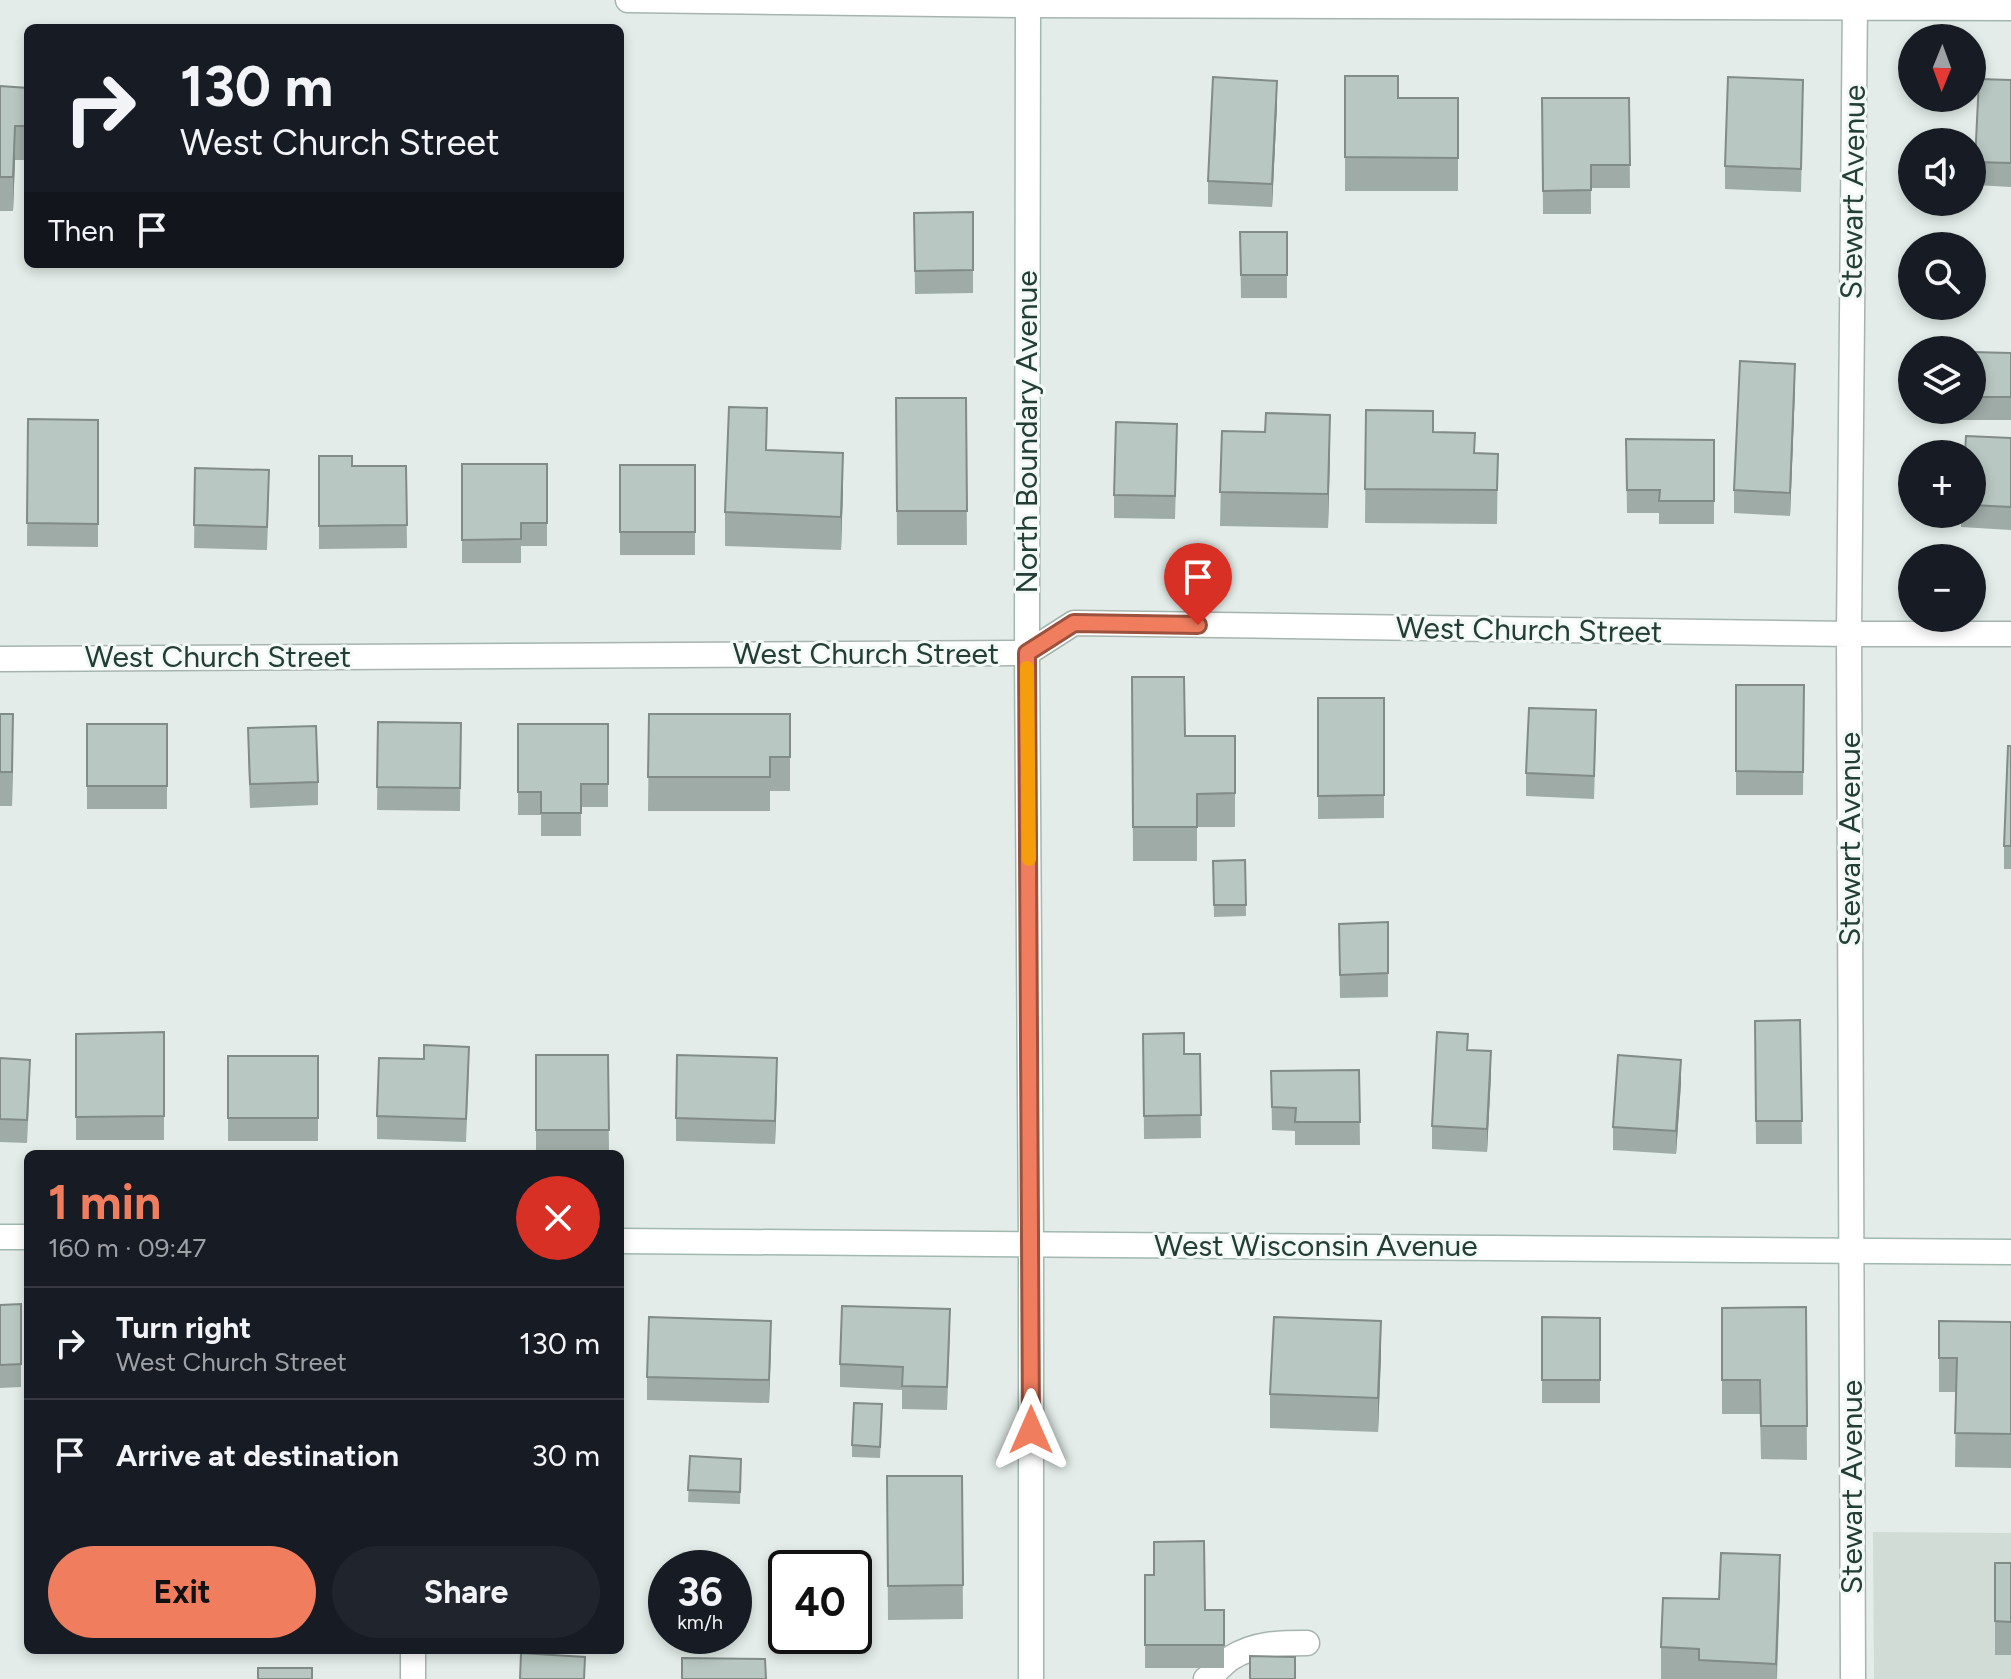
<!DOCTYPE html>
<meta charset="utf-8">
<style>
body{margin:0;font-family:Figtree,sans-serif;background:#20242c;color:#f1f3f6;height:100vh;display:flex;flex-direction:column;font-size:30px;white-space:nowrap}
*{box-sizing:border-box;margin:0}
p{font-size:26px;color:#9ea1a6}
.icon{flex:none;width:44px;height:44px;fill:none;stroke:currentColor;stroke-width:2;stroke-linecap:round;stroke-linejoin:round}
.map{position:relative;flex:1;overflow:hidden}
.drawer{position:absolute;left:24px;top:1150px;width:600px;height:504px;display:flex;flex-direction:column;background:#171b24;border-radius:12px;box-shadow:0 4px 12px #0003}
.drawer>*{flex:none}
.hud{position:absolute;left:24px;top:24px;width:600px;height:244px;border-radius:12px;box-shadow:0 4px 12px #0003;background:#171b24;color:#f1f3f6;overflow:hidden}
.needle{width:52px;rotate:181deg}
.controls{position:absolute;left:1898px;top:24px;display:grid;gap:16px}
.controls a{display:grid;place-items:center;width:88px;height:88px;border-radius:50%;background:#171b24;box-shadow:0 4px 12px #0003;font-size:40px}
.speed{position:absolute;left:648px;top:1550px;display:flex;gap:16px;font-size:40px;font-weight:700;text-align:center}
.speed>*{display:grid;place-content:center;width:104px;height:104px;border-radius:50%;background:#171b24;box-shadow:0 4px 12px #0003;line-height:1}
.speed small{font-size:20px;font-weight:400}
.speed .limit{border:4px solid #111;border-radius:12px;background:#fff;color:#111}
.pin{position:absolute;display:grid;place-items:center;width:68px;height:68px;color:#fff;margin:-82px -34px;border-radius:50% 50% 50% 0;rotate:-45deg;box-shadow:0 0 8px #0007}
.pin .icon{rotate:45deg}
.me{position:absolute;width:88px;margin:-44px;rotate:0deg;stroke-linejoin:round;filter:drop-shadow(0 0 6px #0008)}
.turn{display:flex;align-items:center;gap:28px;height:168px;padding:0 24px;font-size:36px}
.turn .icon{width:104px;height:104px;stroke-width:2.5}
.turn b{display:block;font-size:56px;line-height:68px}
.then{display:flex;align-items:center;height:76px;padding:0 24px;background:#0003;gap:16px;font-size:30px}
.round{display:grid;place-items:center;flex:none;width:84px;height:84px;border-radius:42px;background:#20242c}
.overview{display:flex;align-items:center;justify-content:space-between;height:136px;padding:0 24px}
h1{font-size:48px;font-weight:700;line-height:60px;color:#ef7d5e}
.button{display:flex;gap:16px;margin-top:auto;padding:16px 24px}
.button a{flex:1;height:92px;border-radius:48px;background:#ef7d5e;color:#111;font-size:32px;font-weight:700;line-height:92px;text-align:center}
.button a+a{background:#20242c;color:#f1f3f6}
ul{padding:0;list-style:none}
li{display:flex;align-items:center;gap:24px;height:112px;padding:0 24px;border-top:2px solid #363941}
li div{flex:1}
li b{display:block;font-size:30px}
li em{font-style:normal}
.map>svg:first-child{display:block}
</style>
<div class="map">
<svg width="2011" height="1679" viewBox="0 0 2011 1679">
<rect width="100%" height="100%" fill="#e3ece8"/>
<path fill="#d1dcd7" d="M1873,1532L2011,1533V1679H1874Z"/>
<g fill="none" stroke-linecap="round" stroke-linejoin="round">
<g stroke="#a6b4af" stroke-width="27">
<path id="lane" d="M1206,1679C1216,1673 1222,1664 1231,1658C1255,1643 1279,1643 1307,1643"/>
</g>
<g stroke="#a6b4af" stroke-width="27">
<path id="street" d="M628,0L1028,5L2011,8
M0,659L1027,653L1074,623L1849,634H2011
M413,1650V1679
M1853,1679L1849,634L1855,0"/>
</g>
<g stroke="#a1b8af" stroke-width="27">
<path id="secondary" d="M1028,0L1027,653L1031,1244V1679
M0,1237H28
M620,1241L2011,1252"/>
</g>
<use href="#lane" stroke="#fff" stroke-width="24"/>
<use href="#street" stroke="#fff" stroke-width="24"/>
<use href="#secondary" stroke="#fff" stroke-width="24"/>
</g>
<path fill="#9eaba6" d="M1345,76L1398,98H1458V191H1345Z
M2011,80V187L1975,185V162Z
M0,86L28,88V160H15L13,211H0Z
M1542,98H1629L1630,188H1591V214H1543Z
M1803,103L1801,192L1725,189V166Z
M1277,104L1272,207L1208,204V181Z
M973,212V293L915,294L914,213Z
M1240,232H1287V298H1241Z
M1972,352L2011,353V420H1960V410H1972Z
M1795,387L1790,516L1734,513V490Z
M896,398H966L967,545H897Z
M1366,410L1433,432L1475,453L1498,454L1497,524L1365,523Z
M28,419L98,420V547L27,546Z
M1222,431L1330,449L1328,528L1220,526Z
M2011,438V530L1961,527V514H1972V454Z
M1626,439L1714,440V524H1659V513H1627Z
M1177,447L1175,519L1114,518V495Z
M767,450L843,487L841,550L725,546V512Z
M319,456L352,466H406L407,548L319,549Z
M462,464H547V546H521V563H462Z
M620,465H695V555H620Z
M195,468L269,493L267,550L194,548Z
M1132,677L1185,736H1235V827H1197V861H1133Z
M1736,685H1804L1803,795H1736Z
M1318,698H1384V818L1318,819Z
M0,714L13,748L12,806H0Z
M649,714H790V791H770V811H648Z
M378,722L461,723L460,811L377,810Z
M87,724H167V809H87Z
M518,724H608V807H581V836H541V815H518Z
M1596,733L1594,799L1526,796V773Z
M2011,746V869H2004V846Z
M248,752L318,782V805L250,808Z
M1245,860L1246,916L1214,917L1213,861Z
M1388,922V997L1340,998L1339,924Z
M1800,1020L1802,1144H1756L1755,1021Z
M164,1032V1140H76V1034Z
M1143,1034L1184,1054H1200L1201,1138L1144,1139Z
M1468,1050L1491,1074L1487,1152L1432,1149V1126Z
M536,1055H608L609,1153L536,1154Z
M228,1056H318V1141H228Z
M0,1058L30,1083L27,1143L0,1142Z
M1359,1070L1360,1145H1295V1131L1272,1130L1271,1071Z
M469,1071L466,1142L377,1139V1116Z
M777,1081L775,1144L676,1141V1118Z
M1681,1083L1676,1154L1613,1150V1127Z
M21,1304V1387L0,1388V1305Z
M1806,1307L1807,1460L1761,1459L1760,1414H1722V1308Z
M1542,1317L1600,1318V1403H1542Z
M1939,1321L2011,1322V1468L1955,1467L1956,1392H1939Z
M950,1332L947,1410L902,1409V1390L840,1387V1364Z
M771,1344L769,1403L647,1400V1377Z
M1381,1355L1378,1432L1270,1428V1394Z
M882,1416L880,1458L852,1457V1445Z
M690,1456L741,1459L740,1504L688,1502Z
M887,1476H962L963,1619L888,1620Z
M1995,1563H2011V1655H1995Z
M1145,1575H1154L1205,1610H1224V1668H1145Z
M1780,1589L1777,1679H1661V1647L1719,1599Z"/>
<path fill="#818b87" d="M1277,81V104L1272,207V184Z
M15,126V160L13,211V177Z
M1795,364V387L1790,516V493Z
M1330,415V449L1328,528V494Z
M843,453V487L841,550V517Z
M13,714V748L12,806V772Z
M1491,1051V1074L1487,1152V1129Z
M777,1058V1081L775,1144V1121Z
M1681,1060V1083L1676,1154V1131Z
M771,1321V1344L769,1403V1380Z
M1381,1321V1355L1378,1432V1398Z
M1780,1555V1589L1776,1679V1664Z"/>
<path fill="#b8c7c1" stroke="#818b87" stroke-width="2" d="M1345,76H1398V98H1458V158L1345,157Z
M1213,77L1277,81L1272,184L1208,181Z
M1728,77L1803,80L1801,169L1725,166Z
M1979,79L2011,80V163L1975,162Z
M0,86L28,88V126H15L13,177H0Z
M1542,98H1629L1630,165H1591V190L1543,191Z
M973,212V270L915,271L914,213Z
M1240,232H1287V275H1241Z
M1972,352L2011,353V397H1972Z
M1740,361L1795,364L1790,493L1734,490Z
M896,398H966L967,511H897Z
M729,407L767,408L766,450L843,453L841,517L725,512Z
M1366,410L1433,411V432L1475,433L1474,453L1498,454L1497,490L1365,489Z
M1266,413L1330,415L1328,494L1220,492L1222,431L1265,432Z
M28,419L98,420V524L27,523Z
M1116,422L1177,424L1175,496L1114,495Z
M1966,436L2011,438V507L1972,505V454H1965Z
M1626,439L1714,440V501H1659L1660,490H1627Z
M319,456H352V466H406L407,525L319,526Z
M462,464H547V523H521V539L462,540Z
M620,465H695V532H620Z
M195,468L269,470L267,527L194,525Z
M1132,677H1184L1185,736H1235V793L1197,794V827H1133Z
M1736,685H1804L1803,772L1736,771Z
M1318,698H1384V795L1318,796Z
M1529,708L1596,710L1594,776L1526,773Z
M0,714H13L12,772H0Z
M649,714H790V757H770V777H648Z
M378,722L461,723L460,788L377,787Z
M87,724H167V786H87Z
M518,724H608V784H581V813H541V792H518Z
M316,726L318,782L250,784L248,728Z
M2008,746H2011V846H2004Z
M1245,860L1246,905H1214L1213,861Z
M1388,922V973L1340,975L1339,924Z
M1800,1020L1802,1121H1756L1755,1021Z
M164,1032V1116L76,1117V1034Z
M1437,1032L1468,1034L1467,1050L1491,1051L1487,1129L1432,1126Z
M1184,1033V1054H1200L1201,1115L1144,1116L1143,1034Z
M424,1045L469,1047L466,1119L377,1116L379,1058L424,1059Z
M536,1055H608L609,1130H536Z
M677,1055L777,1058L775,1121L676,1118Z
M1618,1055L1681,1060L1676,1131L1613,1127Z
M228,1056H318V1118H228Z
M0,1058L30,1060L27,1120L0,1119Z
M1359,1070L1360,1122H1295L1296,1108L1272,1107L1271,1071Z
M21,1304V1364L0,1365V1305Z
M842,1306L950,1309L947,1387L902,1386L903,1367L840,1364Z
M1806,1307L1807,1426H1761L1760,1380H1722V1308Z
M649,1317L771,1321L769,1380L647,1377Z
M1274,1317L1381,1321L1378,1398L1270,1394Z
M1542,1317L1600,1318V1380H1542Z
M1939,1321L2011,1322V1434L1955,1433L1957,1358H1939Z
M854,1403L882,1404L880,1447L852,1445Z
M690,1456L741,1459L740,1492L688,1490Z
M887,1476H962L963,1585L888,1586Z
M1204,1541L1205,1610H1224V1645H1145V1575H1154V1542Z
M1721,1553L1780,1555L1776,1664L1699,1660V1649L1661,1647L1663,1598L1719,1599Z
M1995,1563H2011V1622L1995,1621Z
M521,1653L585,1657L584,1679H520Z
M1250,1656L1295,1657V1679H1250Z
M682,1658L765,1659L766,1679H682Z
M258,1668H312V1679H258Z"/>
<g fill="none" stroke-linecap="round" stroke-linejoin="round">
<g stroke="#9b513d" stroke-width="20">
<path id="route" d="M1031,1430L1027,653L1074,623L1198,625"/>
</g>
<use href="#route" stroke="#ef7d5e" stroke-width="14"/>
<path stroke="#f59e0b" stroke-width="14" d="M1027,668L1029,859"/>
</g>
<g text-anchor="middle" stroke-width="6" stroke-linejoin="round" paint-order="stroke">
<g font-size="30" fill="#233e36" stroke="#f3f9f6">
<text transform="translate(1853 192) rotate(-89)" y="10">Stewart Avenue</text>
<text transform="translate(1027 432) rotate(-90)" y="10">North Boundary Avenue</text>
<text transform="translate(1529 630) rotate(1)" y="10">West Church Street</text>
<text x="866" y="664">West Church Street</text>
<text x="218" y="667">West Church Street</text>
<text transform="translate(1850 839) rotate(-90)" y="10">Stewart Avenue</text>
<text x="1316" y="1256">West Wisconsin Avenue</text>
<text transform="translate(1852 1487) rotate(-90)" y="10">Stewart Avenue</text>
</g>
</g>
</svg>
<div class="controls">
<a><svg class="needle" viewBox="-14 -14 28 28"><path d="M0-13l5 13h-10z" fill="#e53935"/><path d="M0 13l5-13h-10z" fill="#9ea1a6"/></svg></a>
<a><svg class="icon" aria-label="sound" viewBox="0 0 24 24"><path d="M4 9h4l5-4v14l-5-4H4zM17 9q2 3 0 6"/></svg></a>
<a><svg class="icon" aria-label="search" viewBox="0 0 24 24"><circle cx="10" cy="10" r="6"/><path d="M15 15l6 6"/></svg></a>
<a><svg class="icon" aria-label="layers" viewBox="0 0 24 24"><path d="M12 4l9 5-9 5-9-5zM3 14l9 5 9-5"/></svg></a>
<a>+</a>
<a>−</a>
</div>
<div class="speed"><div>36<small>km/h</small></div><div class="limit">40</div></div>
<div class="pin" style="left:1198px;top:625px;background:#d93025"><svg class="icon" aria-label="arrive" viewBox="0 0 24 24"><path d="M6 21V4h12l-3 4 3 4H6"/></svg></div>
<svg class="me" style="left:1031px;top:1430px" viewBox="-20 -20 40 40"><path d="M0-17L14 15 0 8-14 15z" fill="#ef7d5e" stroke="#fff" stroke-width="4"/></svg>
<div class="hud">
<div class="turn"><svg class="icon" aria-label="right" viewBox="0 0 24 24"><path d="M7 20v-9h11M14 6l5 5-5 5"/></svg><div><b>130 m</b>West Church Street</div></div>
<div class="then">Then<svg class="icon" aria-label="arrive" viewBox="0 0 24 24"><path d="M6 21V4h12l-3 4 3 4H6"/></svg></div>
</div>
<section class="drawer">
<div class="overview"><div><h1>1 min</h1><p>160 m · 09:47</p></div><a class="round" style="background:#d93025;color:#fff"><svg class="icon" aria-label="close" viewBox="0 0 24 24"><path d="M6 6l12 12M18 6L6 18"/></svg></a></div>
<ul>
<li><svg class="icon" aria-label="right" viewBox="0 0 24 24"><path d="M7 20v-9h11M14 6l5 5-5 5"/></svg><div><b>Turn right</b><p>West Church Street</p></div><em>130 m</em></li>
<li><svg class="icon" aria-label="arrive" viewBox="0 0 24 24"><path d="M6 21V4h12l-3 4 3 4H6"/></svg><div><b>Arrive at destination</b></div><em>30 m</em></li>
</ul>
<div class="button"><a>Exit</a><a>Share</a></div>
</section>
</div>
